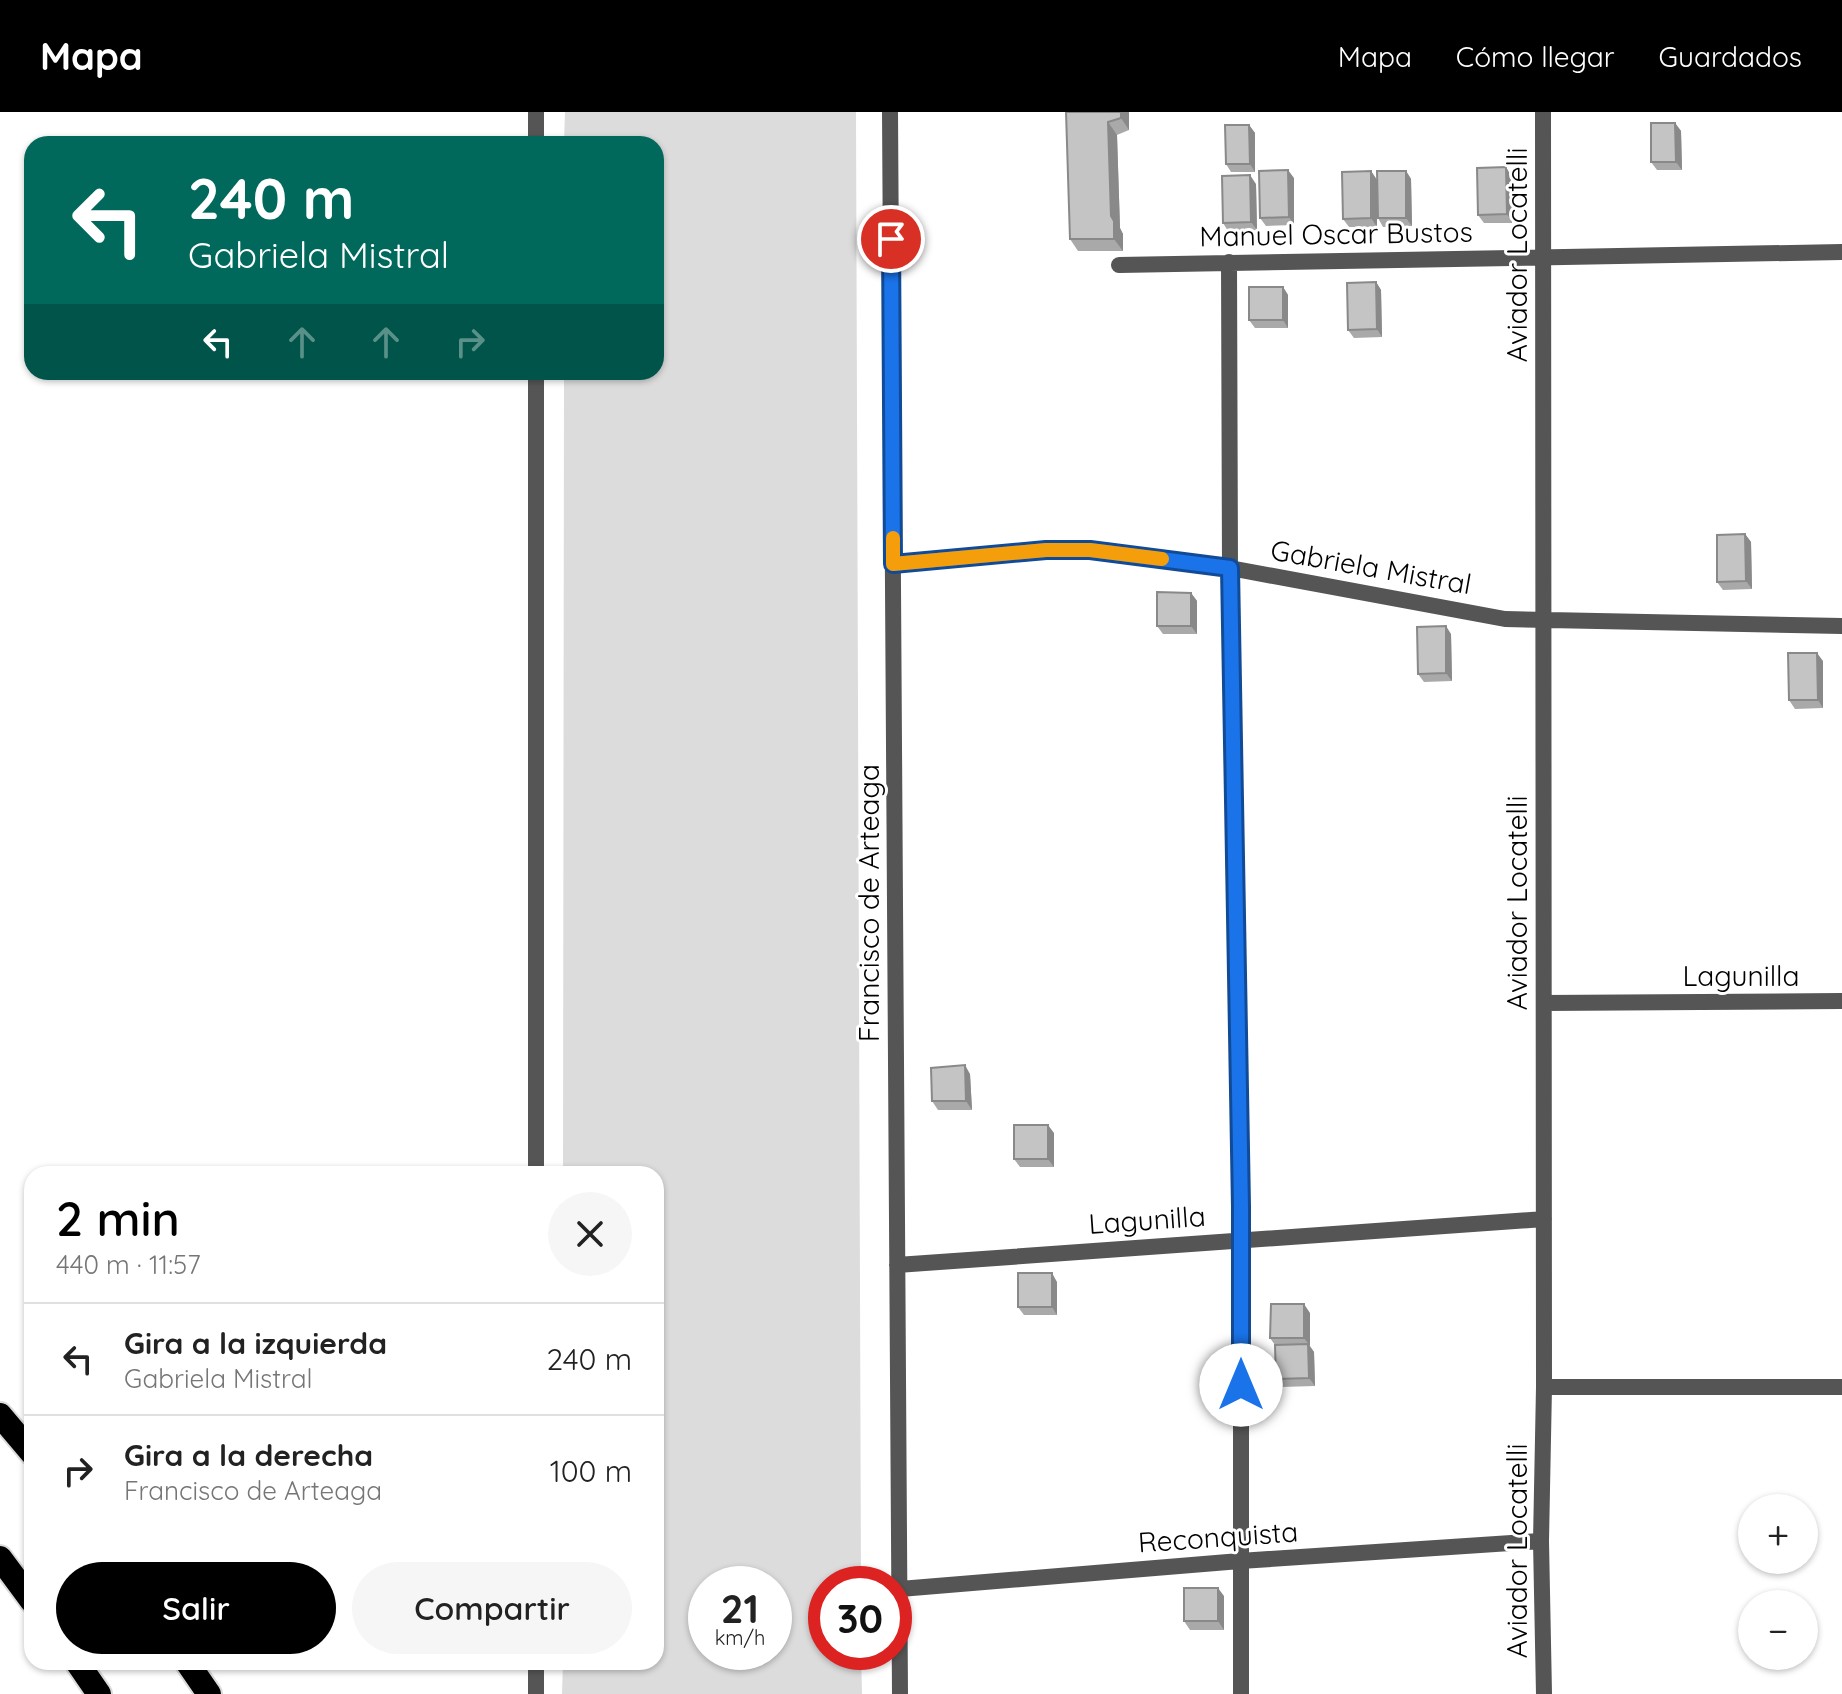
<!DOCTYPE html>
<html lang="es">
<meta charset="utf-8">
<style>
body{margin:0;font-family:Quicksand,sans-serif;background:#f6f6f6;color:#222;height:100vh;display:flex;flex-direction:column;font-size:30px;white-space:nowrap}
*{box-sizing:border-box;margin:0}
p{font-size:26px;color:#767676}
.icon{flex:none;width:44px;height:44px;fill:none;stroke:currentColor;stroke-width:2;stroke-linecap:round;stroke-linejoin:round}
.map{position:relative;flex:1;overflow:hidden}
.details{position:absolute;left:24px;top:1054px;width:640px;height:504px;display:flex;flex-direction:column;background:#fff;border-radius:24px;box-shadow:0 2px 6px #0004}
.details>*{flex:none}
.guide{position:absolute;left:24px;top:24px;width:640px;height:244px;border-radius:24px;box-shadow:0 2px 6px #0004;background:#00695c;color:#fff;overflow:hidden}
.controls{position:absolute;left:1738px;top:1382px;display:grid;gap:16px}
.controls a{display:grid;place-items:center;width:80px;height:80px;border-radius:50%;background:#fff;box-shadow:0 2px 6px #0004;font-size:40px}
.speed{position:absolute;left:688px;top:1454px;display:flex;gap:16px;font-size:40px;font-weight:700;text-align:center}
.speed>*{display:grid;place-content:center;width:104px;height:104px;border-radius:50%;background:#fff;box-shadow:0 2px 6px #0004;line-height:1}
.speed small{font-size:20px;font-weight:400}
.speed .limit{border:12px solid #d22;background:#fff;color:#111}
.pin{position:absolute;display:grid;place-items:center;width:68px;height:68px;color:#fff;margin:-34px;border:4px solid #fff;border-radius:50%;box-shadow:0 2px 8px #0007}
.me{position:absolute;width:88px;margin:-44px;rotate:0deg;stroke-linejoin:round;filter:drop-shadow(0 0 6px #0008)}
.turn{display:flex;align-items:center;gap:28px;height:168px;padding:0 32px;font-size:36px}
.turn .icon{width:104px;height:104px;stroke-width:2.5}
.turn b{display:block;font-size:56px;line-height:68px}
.lanes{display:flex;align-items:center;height:76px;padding:0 32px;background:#0003;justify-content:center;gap:40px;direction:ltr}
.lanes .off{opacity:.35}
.round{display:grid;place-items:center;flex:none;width:84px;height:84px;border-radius:42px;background:#f6f6f6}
.headline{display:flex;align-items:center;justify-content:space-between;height:136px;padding:0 32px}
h1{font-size:48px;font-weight:600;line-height:60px;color:#000}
.cta{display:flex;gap:16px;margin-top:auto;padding:16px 32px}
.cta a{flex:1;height:92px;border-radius:48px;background:#000;color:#fff;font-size:32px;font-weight:600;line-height:92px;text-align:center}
.cta a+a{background:#f6f6f6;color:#222}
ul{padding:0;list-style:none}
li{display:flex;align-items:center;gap:24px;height:112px;padding:0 32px;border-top:2px solid #e0e0e0}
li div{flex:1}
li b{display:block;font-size:30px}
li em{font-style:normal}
header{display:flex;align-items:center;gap:48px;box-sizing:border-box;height:112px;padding:0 40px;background:#000;color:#fff}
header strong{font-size:38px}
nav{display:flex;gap:44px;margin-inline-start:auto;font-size:28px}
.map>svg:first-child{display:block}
</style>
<header>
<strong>Mapa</strong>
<nav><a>Mapa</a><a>Cómo llegar</a><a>Guardados</a></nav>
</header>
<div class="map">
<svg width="1842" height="1582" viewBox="0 0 1842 1582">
<rect width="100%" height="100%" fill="#fff"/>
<path fill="#dcdcdc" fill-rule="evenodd" d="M565,0H856L861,1472H826V1540H861L862,1582H562L563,1550H656V1062H563L564,260H656V32H564ZM706,1472H774V1540H706Z"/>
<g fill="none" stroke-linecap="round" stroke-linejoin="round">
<g stroke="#dbdbdb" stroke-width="28">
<path id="motorway" d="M0,1303L32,1341
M0,1446L32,1489
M77,1550L99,1582
M187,1550L209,1582"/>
</g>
<path stroke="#555" stroke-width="16" d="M890,0L900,1582
M1543,0L1544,1275L1541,1429L1544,1582
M536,32V0
M1229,150L1230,456L1241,1127V1582
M1119,153L1842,140
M893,452L1046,438H1090L1230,456L1505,507L1842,514
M1544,891L1842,889
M536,1062V260
M897,1153L1544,1107
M1544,1275H1842
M900,1477L1240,1449L1541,1429
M536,1550V1582"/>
<use href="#motorway" stroke="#000" stroke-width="24"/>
</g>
<path fill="#a9a9a9" d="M1066,0H1129V18L1117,23L1120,116L1123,122V139H1078L1070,127Z
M1675,11L1681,19L1682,58H1657L1651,50Z
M1249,13L1255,21V60H1231L1226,52Z
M1506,55L1511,64L1512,111H1484L1478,103Z
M1371,59L1377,68V115H1349L1343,107Z
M1406,59L1411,67L1412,114L1383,115L1378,106Z
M1294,66V113L1266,114L1260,106Z
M1256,72L1257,118L1228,119L1223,111Z
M1376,170L1381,178L1382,225L1354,226L1348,218Z
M1283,175L1288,183V216H1255L1249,208Z
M1745,422L1751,430L1752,477L1723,478L1717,470Z
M1191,481L1197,489V522H1163L1157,514Z
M1451,522L1452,569L1424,570L1418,562Z
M1823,549V596L1795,597L1789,588Z
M970,962L972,998H938L932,989Z
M1054,1021V1055H1020L1014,1047Z
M1057,1170V1203H1024L1018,1195Z
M1310,1201V1234L1314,1240L1315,1274L1281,1275L1276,1267L1275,1233L1270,1226Z
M1224,1484V1518H1190L1184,1509Z"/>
<path fill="#898989" d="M1121,0H1129V18L1121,6Z
M1108,10L1117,23L1120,116L1123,122V139L1114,127L1111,104Z
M1675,11L1681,19L1682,58L1676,50Z
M1249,13L1255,21V60L1250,52Z
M1506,55L1511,64L1512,111L1507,102Z
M1288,58L1294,66V113L1289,105Z
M1371,59L1377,68V115L1371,106Z
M1406,59L1411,67L1412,114L1406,106Z
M1250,63L1256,72L1257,118L1251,110Z
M1376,170L1381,178L1382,225L1377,217Z
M1283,175L1288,183V216L1283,208Z
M1745,422L1751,430L1752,477L1746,469Z
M1191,481L1197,489V522L1191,514Z
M1446,514L1451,522L1452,569L1446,561Z
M1817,541L1823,549V596L1818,588Z
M965,953L970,962L972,998L966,989Z
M1048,1013L1054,1021V1055L1048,1047Z
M1052,1161L1057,1170V1203L1052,1195Z
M1304,1192L1310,1201V1234L1304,1226Z
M1308,1232L1314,1240L1315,1274L1309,1266Z
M1218,1476L1224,1484V1518L1218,1509Z"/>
<path fill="#c4c4c4" stroke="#898989" stroke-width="2" d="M1066,0H1121V6L1108,10L1111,104L1114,109V127H1070Z
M1651,11H1675L1676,50H1651Z
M1225,13H1249L1250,52H1226Z
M1506,55L1507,102L1478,103L1477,56Z
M1288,58L1289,105L1260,106L1259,59Z
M1371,59V106L1343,107L1342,60Z
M1377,59H1406V106H1378Z
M1250,63L1251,110L1223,111L1222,64Z
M1376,170L1377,217L1348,218L1347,171Z
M1249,175H1283V208H1249Z
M1745,422L1746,469L1717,470V423Z
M1157,480L1191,481V514H1157Z
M1446,514V561L1418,562L1417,515Z
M1788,541H1817L1818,588H1789Z
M965,953L966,989H932L931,956Z
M1014,1013H1048V1047H1014Z
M1018,1161H1052V1195H1018Z
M1271,1192H1304V1226H1270Z
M1308,1232L1309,1266L1276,1267L1275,1233Z
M1184,1476H1218V1509H1184Z"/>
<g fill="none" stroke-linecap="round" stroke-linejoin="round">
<g stroke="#114b97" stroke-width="20">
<path id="route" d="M891,127L893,452L1046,438H1090L1230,456L1241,1095V1273"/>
</g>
<use href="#route" stroke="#1a73e8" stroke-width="14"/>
<path stroke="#f59e0b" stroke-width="14" d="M893,426V452L1046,438H1090L1162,447"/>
</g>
<g text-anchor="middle" stroke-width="6" stroke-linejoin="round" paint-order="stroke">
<g font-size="28" fill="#000" stroke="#fff">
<text transform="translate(1336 122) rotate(-1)" y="10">Manuel Oscar Bustos</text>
<text transform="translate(1517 143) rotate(-90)" y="10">Aviador Locatelli</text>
<text transform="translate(1371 455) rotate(10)" y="10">Gabriela Mistral</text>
<text transform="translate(869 791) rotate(-90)" y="10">Francisco de Arteaga</text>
<text transform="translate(1517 791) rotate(-90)" y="10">Aviador Locatelli</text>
<text x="1741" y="874">Lagunilla</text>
<text transform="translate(1147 1108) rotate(-4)" y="10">Lagunilla</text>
<text transform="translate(1218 1425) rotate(-4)" y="10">Reconquista</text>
<text transform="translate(1517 1439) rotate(-90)" y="10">Aviador Locatelli</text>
</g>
</g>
</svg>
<div class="controls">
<a>+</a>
<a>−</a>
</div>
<div class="speed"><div>21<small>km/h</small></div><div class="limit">30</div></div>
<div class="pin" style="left:891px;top:127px;background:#d93025"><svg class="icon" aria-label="arrive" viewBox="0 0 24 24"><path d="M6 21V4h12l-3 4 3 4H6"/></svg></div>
<svg class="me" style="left:1241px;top:1273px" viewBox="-20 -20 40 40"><circle r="19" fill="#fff"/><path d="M0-13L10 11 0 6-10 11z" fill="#1a73e8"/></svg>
<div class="guide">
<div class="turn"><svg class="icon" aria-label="left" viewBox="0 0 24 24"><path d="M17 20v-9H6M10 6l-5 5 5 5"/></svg><div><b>240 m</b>Gabriela Mistral</div></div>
<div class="lanes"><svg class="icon" aria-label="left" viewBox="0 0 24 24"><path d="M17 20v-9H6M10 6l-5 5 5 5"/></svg><svg class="icon off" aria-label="ahead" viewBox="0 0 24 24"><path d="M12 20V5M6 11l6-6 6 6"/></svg><svg class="icon off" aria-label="ahead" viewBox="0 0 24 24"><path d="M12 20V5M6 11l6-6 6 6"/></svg><svg class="icon off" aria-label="right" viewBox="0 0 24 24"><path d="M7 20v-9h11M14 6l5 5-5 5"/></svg></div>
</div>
<section class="details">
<div class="headline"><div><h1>2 min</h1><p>440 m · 11:57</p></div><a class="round"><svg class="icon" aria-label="close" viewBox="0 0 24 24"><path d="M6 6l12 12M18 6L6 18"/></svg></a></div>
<ul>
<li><svg class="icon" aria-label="left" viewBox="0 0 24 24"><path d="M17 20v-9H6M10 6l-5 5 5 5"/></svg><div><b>Gira a la izquierda</b><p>Gabriela Mistral</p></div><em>240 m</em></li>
<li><svg class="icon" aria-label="right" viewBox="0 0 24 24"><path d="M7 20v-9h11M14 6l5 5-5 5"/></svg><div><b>Gira a la derecha</b><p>Francisco de Arteaga</p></div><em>100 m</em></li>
</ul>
<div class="cta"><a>Salir</a><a>Compartir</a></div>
</section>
</div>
